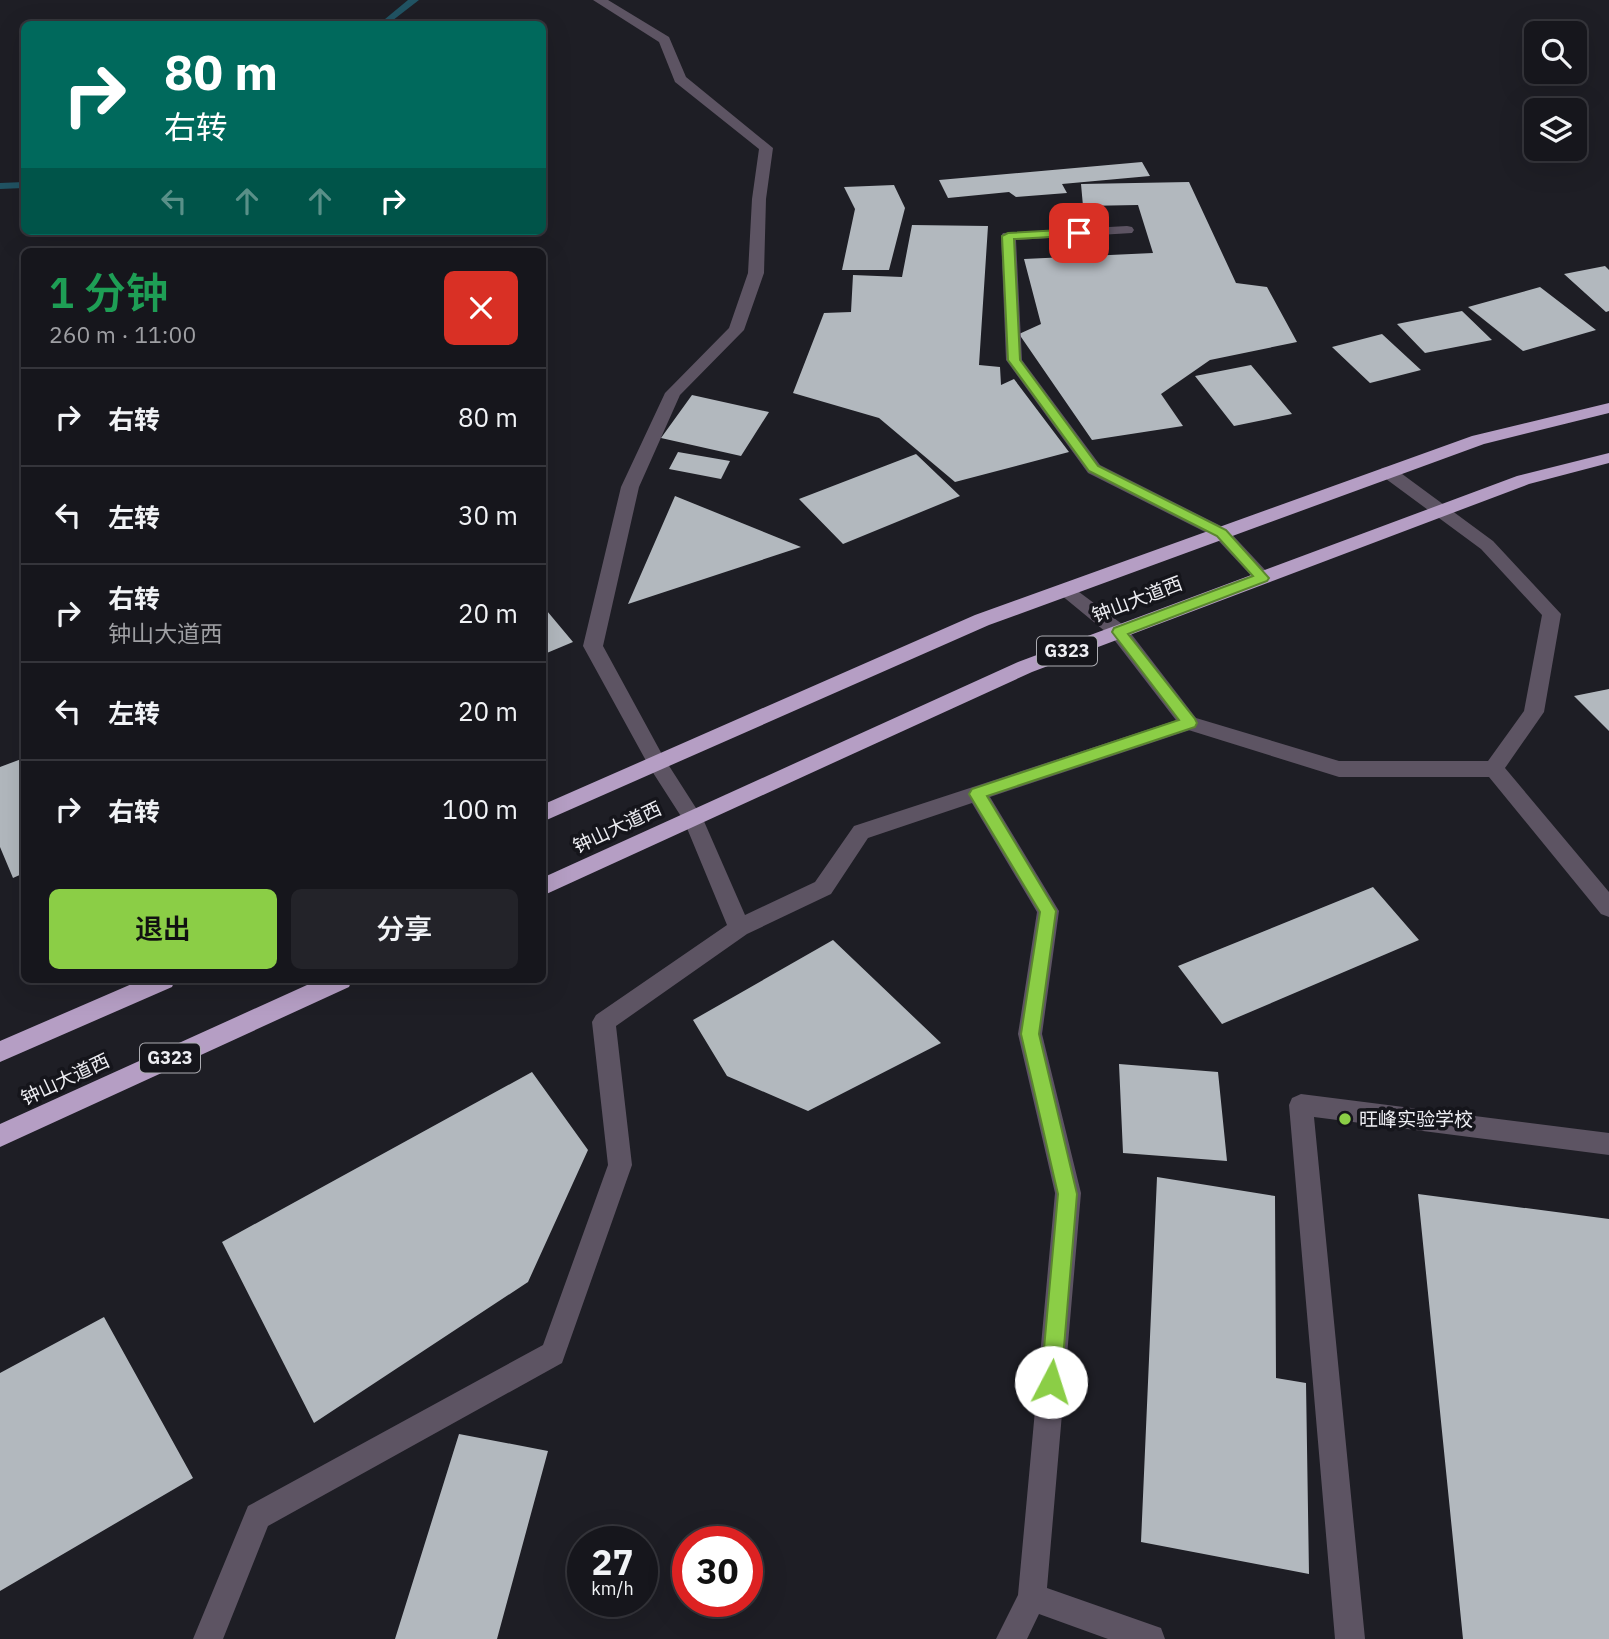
<!DOCTYPE html>
<html lang="zh">
<meta charset="utf-8">
<style>
body{margin:0;font-family:"IBM Plex Sans","Noto Sans SC",sans-serif;background:#232329;color:#f1f3f6;height:100vh;display:flex;flex-direction:column;font-size:26px;white-space:nowrap}
*{box-sizing:border-box;margin:0}
p{font-size:23px;color:#9e9fa3}
.icon{flex:none;width:38px;height:38px;fill:none;stroke:currentColor;stroke-width:2;stroke-linecap:round;stroke-linejoin:round}
.map{position:relative;flex:1;overflow:hidden}
.details{position:absolute;left:21px;top:248px;width:525px;height:735px;display:flex;flex-direction:column;background:#16161c;border-radius:10px;box-shadow:0 7px 28px #0002,0 0 0 2px #35353b}
.details>*{flex:none}
.hud{position:absolute;left:21px;top:21px;width:525px;height:214px;border-radius:10px;box-shadow:0 7px 28px #0002,0 0 0 2px #35353b;background:#00695c;color:#fff;overflow:hidden}
.tools{position:absolute;left:1524px;top:21px;display:grid;gap:14px}
.tools a{display:grid;place-items:center;width:63px;height:63px;border-radius:10px;background:#16161c;box-shadow:0 7px 28px #0002,0 0 0 2px #35353b;font-size:35px}
.speed{position:absolute;left:567px;top:1526px;display:flex;gap:14px;font-size:35px;font-weight:700;text-align:center}
.speed>*{display:grid;place-content:center;width:91px;height:91px;border-radius:50%;background:#16161c;box-shadow:0 7px 28px #0002,0 0 0 2px #35353b;line-height:1}
.speed small{font-size:18px;font-weight:400}
.speed .limit{border:10px solid #d22;background:#fff;color:#111}
.pin{position:absolute;display:grid;place-items:center;width:60px;height:60px;color:#fff;margin:-30px;border-radius:14px;box-shadow:0 4px 10px #0006}
.me{position:absolute;width:77px;margin:-38px;rotate:5deg;stroke-linejoin:round;filter:drop-shadow(0 0 5px #0008)}
.turn{display:flex;align-items:center;gap:24px;height:147px;padding:0 28px;font-size:32px}
.turn .icon{width:91px;height:91px;stroke-width:2.5}
.turn b{display:block;font-size:49px;line-height:60px}
.lanes{display:flex;align-items:center;height:66px;padding:0 28px;background:#0003;justify-content:center;gap:35px;direction:ltr}
.lanes .off{opacity:.35}
.round{display:grid;place-items:center;flex:none;width:74px;height:74px;border-radius:10px;background:#232329}
.overview{display:flex;align-items:center;justify-content:space-between;height:119px;padding:0 28px}
h1{font-size:42px;font-weight:600;line-height:52px;color:#1e9e55}
.button{display:flex;gap:14px;margin-top:auto;padding:14px 28px}
.button a{flex:1;height:80px;border-radius:10px;background:#8bce46;color:#111;font-size:28px;font-weight:600;line-height:80px;text-align:center}
.button a+a{background:#232329;color:#f1f3f6}
ul{padding:0;list-style:none}
li{display:flex;align-items:center;gap:21px;height:98px;padding:0 28px;border-top:2px solid #35353b}
li div{flex:1}
li b{display:block;font-size:26px}
li em{font-style:normal}
.map>svg:first-child{display:block}
</style>
<div class="map">
<svg width="1609" height="1639" viewBox="0 0 1609 1639">
<rect width="100%" height="100%" fill="#1e1e25"/>
<g fill="none" stroke-linecap="round" stroke-linejoin="round">
<path fill="#215363" fill-rule="evenodd" d="M408,0H419L388,24H379Z
M24,182V188L0,189V183Z"/>
</g>
<path fill="#b2b8be" d="M1142,162L1150,176L1062,184L1067,193L1016,197L1009,192L948,198L939,180Z
M1189,182L1236,283L1267,287L1297,342L1210,360L1161,394L1183,426L1092,440L1019,334L1041,324L1024,259L1153,253L1138,205L1083,206L1081,184Z
M894,185L905,208L889,270H842L855,209L844,187Z
M912,225L988,226L979,365L1000,367L1001,385L1014,379L1069,452L955,482L879,418L793,393L824,313L851,312L853,275L902,277Z
M1605,266L1609,270V311L1606,312L1564,274Z
M1540,287L1596,330L1523,351L1468,307Z
M1462,311L1492,340L1425,353L1397,324Z
M1382,334L1421,370L1370,383L1332,347Z
M1251,365L1292,414L1234,426L1195,376Z
M692,395L769,412L741,456L661,438Z
M678,452L730,461L721,479L669,469Z
M916,454L960,496L843,544L799,499Z
M675,496L801,547L628,604Z
M542,605L573,642L542,655Z
M1609,689V731L1574,696Z
M24,758V873L13,878L0,847V767Z
M1373,887L1419,940L1222,1024L1178,966Z
M833,940L941,1043L808,1111L727,1076L693,1020Z
M1119,1064L1218,1072L1227,1161L1123,1153Z
M532,1072L588,1150L528,1282L314,1423L222,1242Z
M1157,1177L1275,1196L1276,1378L1306,1383L1309,1574L1141,1542Z
M1418,1194L1609,1219V1639H1463Z
M104,1317L193,1478L0,1591V1373Z
M459,1434L548,1451L497,1639H395Z"/>
<g fill="none" stroke-linecap="round" stroke-linejoin="round">
<path fill="#5d5463" fill-rule="evenodd" d="M1127,226L1132,227L1134,230L1132,233L1016,240L1022,360L1100,465L1227,529L1268,573L1271,577L1268,581H1256L1215,537L1088,473L1006,360L1001,236L1003,233Z
M1388,467L1394,468L1493,541L1561,614L1544,712L1505,768L1609,892V917L1601,914L1489,777H1339L1182,728L1112,637L1055,590L1057,586H1071L1126,627L1196,718L1339,761H1488L1524,711L1542,615L1481,549L1382,476L1379,472L1382,468Z
M1301,1094L1609,1133V1155L1314,1117L1365,1639H1335L1289,1105L1292,1098Z"/>
<path fill="#5d5463" fill-rule="evenodd" d="M593,0H608L669,37L686,77L773,148L766,199L764,273L744,330L680,395L639,487L603,646L664,758L703,819L745,915L815,882L854,826L1189,716L1196,718L1199,723L1196,728L990,797L1059,911L1042,1034L1081,1193L1047,1588L1161,1628L1165,1639H1108L1039,1614L1027,1639H996L1018,1595L1055,1193L1018,1034L1037,912L972,803L868,838L831,894L747,934L616,1026L632,1165L562,1363L268,1526L223,1639H193L248,1506L543,1345L608,1165L592,1022L596,1015L727,925L684,821L650,768L583,646L621,487L665,393L729,328L748,273L752,199L759,149L675,82L659,42Z"/>
<path fill="#b59ec4" fill-rule="evenodd" d="M1609,403V413L1484,444L989,625L542,822V805L975,615L1472,436Z
M1609,453V463L1529,484L1032,672L542,896V878L1018,662L1517,476Z
M141,980H175L172,987L0,1062V1041Z
M318,980H352L349,987L0,1147V1124Z"/>
</g>
<path fill="#8bce46" stroke="#5a862e" stroke-width="2" d="M1079,229L1085,233L1083,235L1014,239L1020,360L1098,466L1226,530L1269,578L1267,581L1128,634L1195,719L1197,723L1195,727L987,796L1056,911L1039,1034L1077,1194L1061,1382L1058,1389L1051,1392L1044,1389L1041,1382L1058,1194L1021,1034L1040,912L969,794L972,789L1179,720L1112,632L1114,628L1253,576L1217,536L1089,471L1008,360L1002,236L1008,233Z"/>
<circle fill="#8bce46" stroke="#15151b" stroke-width="2.5" cx="1345" cy="1119" r="7"/>
<g text-anchor="middle" stroke-width="7" stroke-linejoin="round" paint-order="stroke">
<g fill="#15151b" stroke="#acacb2" stroke-width="2">
<rect x="1037" y="636.5" width="60" height="29" rx="5"/>
<rect x="140" y="1043.5" width="60" height="29" rx="5"/>
</g>
<g font-size="18" font-weight="bold" fill="#ededf2">
<text x="1067" y="657">G323</text>
<text x="170" y="1064">G323</text>
</g>
<g font-size="19" fill="#ededf2" stroke="#15151b">
<text transform="translate(1137 599) rotate(-21)" y="7">钟山大道西</text>
<text transform="translate(617 827) rotate(-25)" y="7">钟山大道西</text>
<text transform="translate(65 1079) rotate(-25)" y="7">钟山大道西</text>
</g>
<g font-size="19" fill="#ededf2" stroke="#15151b" text-anchor="start">
<text x="1359" y="1126">旺峰实验学校</text>
</g>
</g>
</svg>
<div class="tools">
<a><svg class="icon" aria-label="search" viewBox="0 0 24 24"><circle cx="10" cy="10" r="6"/><path d="M15 15l6 6"/></svg></a>
<a><svg class="icon" aria-label="layers" viewBox="0 0 24 24"><path d="M12 4l9 5-9 5-9-5zM3 14l9 5 9-5"/></svg></a>
</div>
<div class="speed"><div>27<small>km/h</small></div><div class="limit">30</div></div>
<div class="pin" style="left:1079px;top:233px;background:#d93025"><svg class="icon" aria-label="arrive" viewBox="0 0 24 24"><path d="M6 21V4h12l-3 4 3 4H6"/></svg></div>
<svg class="me" style="left:1051px;top:1382px" viewBox="-20 -20 40 40"><circle r="19" fill="#fff"/><path d="M0-13L10 11 0 6-10 11z" fill="#8bce46"/></svg>
<div class="hud">
<div class="turn"><svg class="icon" aria-label="right" viewBox="0 0 24 24"><path d="M7 20v-9h11M14 6l5 5-5 5"/></svg><div><b>80 m</b>右转</div></div>
<div class="lanes"><svg class="icon off" aria-label="left" viewBox="0 0 24 24"><path d="M17 20v-9H6M10 6l-5 5 5 5"/></svg><svg class="icon off" aria-label="ahead" viewBox="0 0 24 24"><path d="M12 20V5M6 11l6-6 6 6"/></svg><svg class="icon off" aria-label="ahead" viewBox="0 0 24 24"><path d="M12 20V5M6 11l6-6 6 6"/></svg><svg class="icon" aria-label="right" viewBox="0 0 24 24"><path d="M7 20v-9h11M14 6l5 5-5 5"/></svg></div>
</div>
<section class="details">
<div class="overview"><div><h1>1 分钟</h1><p>260 m · 11:00</p></div><a class="round" style="background:#d93025;color:#fff"><svg class="icon" aria-label="close" viewBox="0 0 24 24"><path d="M6 6l12 12M18 6L6 18"/></svg></a></div>
<ul>
<li><svg class="icon" aria-label="right" viewBox="0 0 24 24"><path d="M7 20v-9h11M14 6l5 5-5 5"/></svg><div><b>右转</b></div><em>80 m</em></li>
<li><svg class="icon" aria-label="left" viewBox="0 0 24 24"><path d="M17 20v-9H6M10 6l-5 5 5 5"/></svg><div><b>左转</b></div><em>30 m</em></li>
<li><svg class="icon" aria-label="right" viewBox="0 0 24 24"><path d="M7 20v-9h11M14 6l5 5-5 5"/></svg><div><b>右转</b><p>钟山大道西</p></div><em>20 m</em></li>
<li><svg class="icon" aria-label="left" viewBox="0 0 24 24"><path d="M17 20v-9H6M10 6l-5 5 5 5"/></svg><div><b>左转</b></div><em>20 m</em></li>
<li><svg class="icon" aria-label="right" viewBox="0 0 24 24"><path d="M7 20v-9h11M14 6l5 5-5 5"/></svg><div><b>右转</b></div><em>100 m</em></li>
</ul>
<div class="button"><a>退出</a><a>分享</a></div>
</section>
</div>
